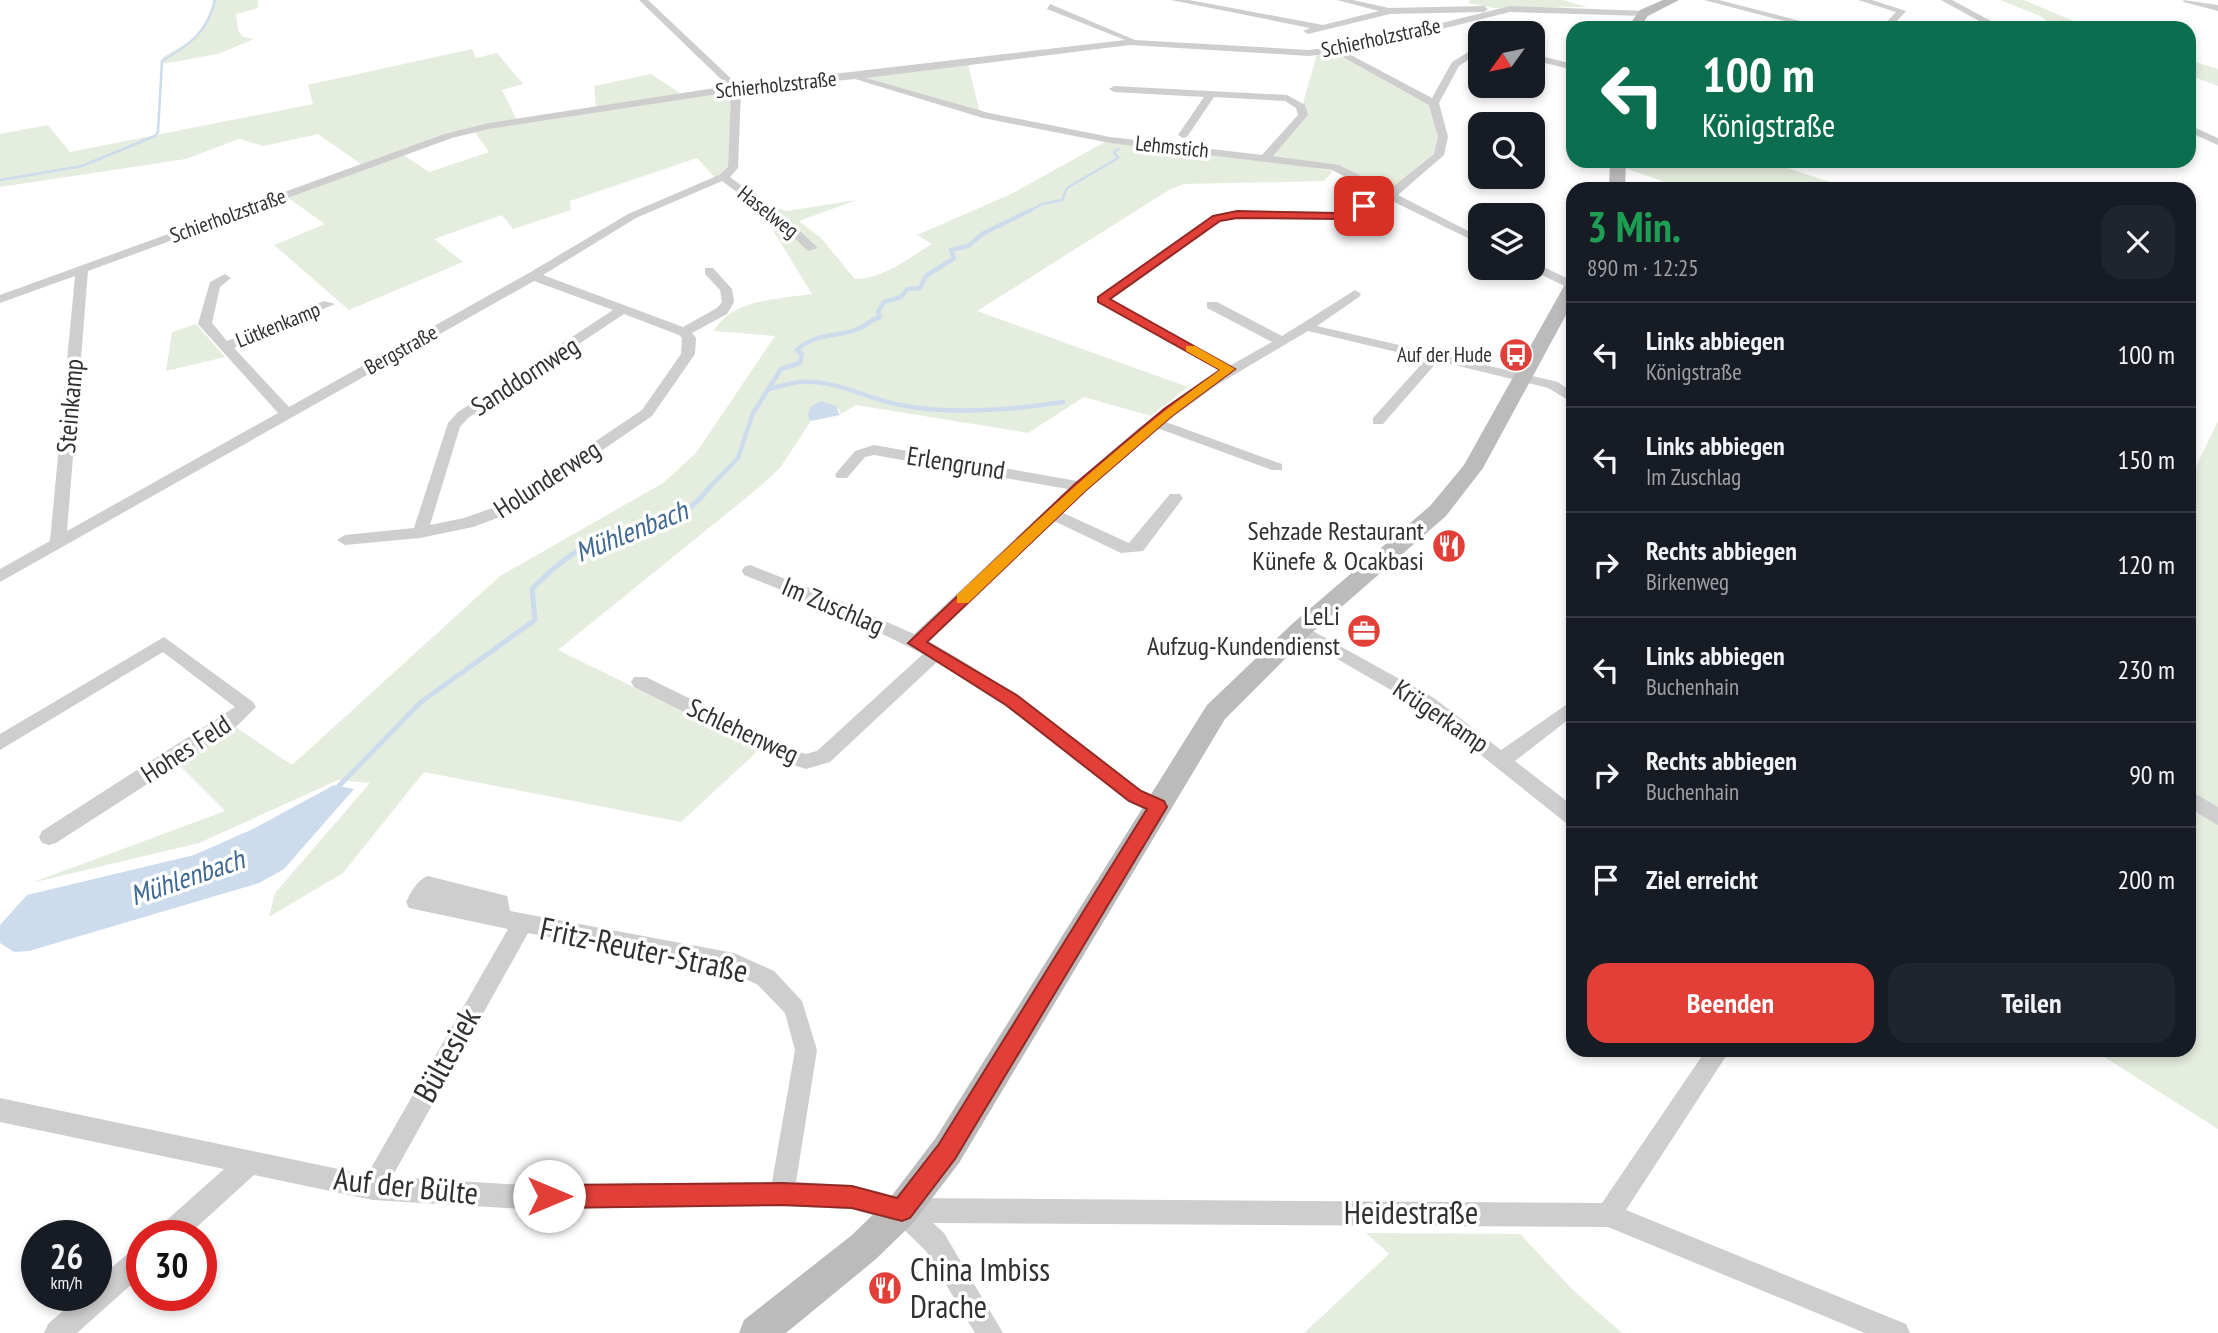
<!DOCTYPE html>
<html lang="de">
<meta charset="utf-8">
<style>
body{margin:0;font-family:"PT Sans Narrow",sans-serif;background:#20242c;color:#f1f3f6;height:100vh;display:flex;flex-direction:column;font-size:26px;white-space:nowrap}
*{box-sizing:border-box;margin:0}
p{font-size:23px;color:#9ea1a6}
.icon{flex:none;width:38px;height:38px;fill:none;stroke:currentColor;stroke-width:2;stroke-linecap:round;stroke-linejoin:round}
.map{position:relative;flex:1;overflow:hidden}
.drawer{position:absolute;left:1566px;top:182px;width:630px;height:875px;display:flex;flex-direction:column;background:#171b24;border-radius:21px;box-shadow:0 4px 10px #0003}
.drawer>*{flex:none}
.top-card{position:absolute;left:1566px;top:21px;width:630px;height:147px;border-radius:21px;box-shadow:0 4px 10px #0003;background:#0b6e4f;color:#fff;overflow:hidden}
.needle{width:46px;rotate:237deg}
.fabs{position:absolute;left:1468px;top:21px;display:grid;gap:14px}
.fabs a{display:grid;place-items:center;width:77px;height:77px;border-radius:14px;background:#171b24;box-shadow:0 4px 10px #0003;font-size:35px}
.speed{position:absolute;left:21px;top:1220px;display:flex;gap:14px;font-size:35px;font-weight:700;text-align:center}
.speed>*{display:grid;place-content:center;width:91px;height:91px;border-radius:50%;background:#171b24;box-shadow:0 4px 10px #0003;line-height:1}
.speed small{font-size:18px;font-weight:400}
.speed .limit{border:10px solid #d22;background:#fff;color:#111}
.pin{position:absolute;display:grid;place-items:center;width:60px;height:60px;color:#fff;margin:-30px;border-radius:14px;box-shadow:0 4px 10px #0006}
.me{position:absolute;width:77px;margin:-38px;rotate:90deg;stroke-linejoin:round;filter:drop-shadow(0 0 5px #0008)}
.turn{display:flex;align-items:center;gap:24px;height:147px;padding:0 21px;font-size:32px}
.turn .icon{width:91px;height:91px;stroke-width:2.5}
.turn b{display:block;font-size:49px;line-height:60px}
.round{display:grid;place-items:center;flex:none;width:74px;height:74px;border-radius:21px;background:#20242c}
.headline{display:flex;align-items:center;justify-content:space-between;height:119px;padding:0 21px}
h1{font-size:42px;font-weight:600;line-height:52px;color:#1e9e55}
.cta{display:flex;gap:14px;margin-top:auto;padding:14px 21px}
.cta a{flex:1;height:80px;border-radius:21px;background:#e23f38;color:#fff;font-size:28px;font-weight:600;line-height:80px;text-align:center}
.cta a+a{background:#20242c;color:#f1f3f6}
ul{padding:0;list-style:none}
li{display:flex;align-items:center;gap:21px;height:105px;padding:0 21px;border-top:2px solid #363941}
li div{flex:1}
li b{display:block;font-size:26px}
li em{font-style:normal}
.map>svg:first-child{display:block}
</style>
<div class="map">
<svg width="2218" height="1333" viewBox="0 0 2218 1333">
<rect width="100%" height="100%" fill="#fff"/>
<path fill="#e5eddf" d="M214,0H258V8L236,14L238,30L243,37L254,39L218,54L162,64L163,57C191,41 209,34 214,0Z
M1470,0H1563L1587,7L1493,8L1468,3Z
M2000,0H2024L2090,28H2058L2038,15Z
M472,49L476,58L497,53L523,84L502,90L517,120L447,133L361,164L318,134L264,146L239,139L186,159L0,187V134L48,125L70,152L313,104L308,85Z
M1335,52L1431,104L1441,137L1438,152L1390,191L1336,166L1271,155L1306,115L1303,103L1317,54Z
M2189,60L2218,69V86L2189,75Z
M968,64L980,113L867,79L868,77Z
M651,74L683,95L596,108L594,86Z
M728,92L731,95L728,167L715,178L697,158L570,201L571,210L513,229L502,215L434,239L463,262L349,310L274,245L325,224L288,198L402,154L429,172L489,152L474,131Z
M1105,142L1266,160L1333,171L1324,181L1184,184L1169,190L977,311L1188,387L1151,416L1084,397L1028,433L856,405L841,414L839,409L808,416L811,421L780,468L757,489L558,650L760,749L681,822L424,772L343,873L269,917L275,893L370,783L338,780L199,843L31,883L225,811L177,763L234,726L292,765L500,576L663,483L696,453L775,336L714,331C732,299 779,299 812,294L758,206L766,203L786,211L857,200L799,221L821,238L855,279C883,279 909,258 932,244L917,235L1011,194Z
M1620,161H1765L1852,189H1684L1620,166Z
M196,324L225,357L166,371L172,332Z
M2218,421V811L2189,793V481Z
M2198,810L2218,823V1129L2101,1055L2103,1050H2189V833Z
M1366,1233L1520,1234L1573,1290L1622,1333H1304L1389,1254Z"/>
<path fill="#ccdcec" d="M821,401L836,406L840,415L811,421L808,417L810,407Z
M334,785L354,789L284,869L259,883L29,951L14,952L0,943V925L27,895L194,855L253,829Z"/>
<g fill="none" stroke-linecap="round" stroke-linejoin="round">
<path stroke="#ccdcec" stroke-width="2.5" d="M0,180L82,166L155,136L158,132L162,61C189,45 208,32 215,0
M1028,212L1042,204L1062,200L1067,188L1118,158L1114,152L1119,149"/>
<path stroke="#ccdcec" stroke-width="4.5" d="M768,389C778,387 789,383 800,382C834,379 868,399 900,405C952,415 1012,410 1063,402
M707,490L738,458L753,413L781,369L800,363L802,354L797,350C813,334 835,337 855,330C864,327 871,320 880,317L878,312L884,302L901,297L907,289L920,288L926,276L954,258L951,250L968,246L984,233L1031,210"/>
<path stroke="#ccdcec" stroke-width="5" d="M336,789L421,702L535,620L532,589C554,567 577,546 608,537C649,524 681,525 709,488"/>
<path fill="#cecece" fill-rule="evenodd" d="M639,0H648L738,85L1125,40L1047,9L1050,4L1135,40L1309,50L1365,42L1510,6L1647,11L1644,16L1510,12L1365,48L1309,56L1130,45L866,78L989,113L1110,137L1262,155L1298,115L1296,108L1285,101L1214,97L1187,137L1183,138L1178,135L1204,97L1114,92L1109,89L1114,86L1287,95L1305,105L1308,115L1273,156L1339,165L1389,190L1434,154L1438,137L1429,105L1341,56L1349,54L1432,98L1452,62L1480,45V52L1459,66L1439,103L1448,137L1444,155L1398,195L1480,237V244L1390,200L1339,219L1237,217L1221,221L1111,300L1231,365L1272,342L1207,308V302H1217L1282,336L1355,290L1361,294L1359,297L1317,326L1558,382L1573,393V403L1548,388L1438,361L1383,424H1373V418L1426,359L1308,331L1217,385L1166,422L1282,464V470H1272L1157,428L1061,512L1129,543L1170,494H1180L1183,498L1180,502L1143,551L1121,553L1052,520L928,641C1004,682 1069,735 1137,787C1146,794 1162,796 1168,807L1165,813L1158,815L1128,802L1022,717L937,662L830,762L806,769L782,761L634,687L631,682L634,677H646L796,751L806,754L817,751L923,654L846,616L744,575L742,571L744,567L750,565L824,594L914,634L1068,489L874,455L865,457L847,478H837L835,475L837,472L855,451L874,445L1077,481L1141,426L1221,371L1098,303V297L1213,216L1237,211L1338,212L1381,195L1332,170L1110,143L983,118L855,79L741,90L738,168L730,177L788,220L818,248L808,251L780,224L722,181L636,218L543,275L683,327L717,308L722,302L720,290L705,274V268H713L732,289L734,302L727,314L692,333L696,338L695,354L652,416L511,513L473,527L420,538L345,545L337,540L345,535L414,528L448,423L458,412L613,310L534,281L0,582V569L50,541L75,276L0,303V295L444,134L489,123L728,86ZM731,92L728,167L719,175L628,214L529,273L289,407L234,348L335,304L324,301L227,341L212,323L220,287L231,278L225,274L210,282L198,324L278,413L67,531L88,271L452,138L489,129ZM624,314L679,335L682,338L681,354L642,410L501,505L464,518L430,525L460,427L468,418Z
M1171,0H1189L1323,25L1379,11L1337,0H1353L1389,8L1484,6L1488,9L1484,12L1390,14L1308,34L1303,31L1310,28Z
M1704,0H1719L1827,28H1811Z
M1858,0H1872L1906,11L1891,28H1881L1896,12Z
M1941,0H1952L2004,28H1992Z
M2183,0L2218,5V11L2184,2Z
M1533,54L1573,64V70L1533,60Z
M2189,125L2218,138V145L2189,132Z
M1533,262L1573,281V290L1529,269L1533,268Z
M1300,624L1434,698L1501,750L1573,700V716L1515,761L1573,806V825L1566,823L1422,708L1294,634L1291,630Z
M164,637L253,702L256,707L237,726L56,843L49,845L42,843L39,837L42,831L235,707L163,652L0,750V734Z
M2189,790L2218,807V825L2189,808Z
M428,876L507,896L510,911L734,953L774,971L802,1001L817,1050L796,1182L851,1185L902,1198L1602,1203L1706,1050H1730L1626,1210L1906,1324L1910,1333H1865L1608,1227L933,1223L944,1233L1003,1333H975L926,1251L895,1221L851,1209L782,1206L523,1209L373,1200L254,1175L187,1236H156L159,1227L224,1169L0,1122V1098L367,1175L508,929L409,908L406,902C411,892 417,880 428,876ZM528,933L731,972L758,985L785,1013L795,1050L772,1182L523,1185L392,1177Z
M142,1245V1275L77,1333H44L48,1324L81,1295H96V1281L133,1249Z"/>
<path fill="#bbb" fill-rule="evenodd" d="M1663,0H1679L1648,16L1639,28H1627L1640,10Z
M1610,161H1626L1625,189H1609Z
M1573,281V302L1483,468L1446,516L1308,636L1225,719L959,1163L914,1222L876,1259L786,1333H739L744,1320L852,1235L890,1198L935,1139L1207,705L1292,624L1430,506L1464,465L1564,286Z"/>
</g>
<path fill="#e23f38" stroke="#932924" stroke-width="2" d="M1360,204L1369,206L1339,219L1237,218L1220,221L1110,299L1235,369L1173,415L1085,491L927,642L1018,696L1141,791L1164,801L1167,807L955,1159L910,1218L902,1221L852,1208L782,1205L549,1208L541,1204L538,1196L541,1189L549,1185L782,1183L852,1186L897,1198L939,1144L1147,809L1129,801L1006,705L908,643L1075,484L1164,409L1220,370L1098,302V297L1213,216L1237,211L1337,213Z"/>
<path fill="#f59e0b" d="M1186,346H1195L1235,369L1173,415L1085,491L968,603H957V595C1042,516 1125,437 1220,370L1186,351Z"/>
<defs>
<g id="bus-disc" transform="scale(1.75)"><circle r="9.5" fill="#e23f38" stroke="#fff"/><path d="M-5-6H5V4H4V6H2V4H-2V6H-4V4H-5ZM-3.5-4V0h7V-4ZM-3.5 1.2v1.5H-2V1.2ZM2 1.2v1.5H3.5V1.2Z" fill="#fff"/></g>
<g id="restaurant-disc" transform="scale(1.75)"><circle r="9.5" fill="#e23f38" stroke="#fff"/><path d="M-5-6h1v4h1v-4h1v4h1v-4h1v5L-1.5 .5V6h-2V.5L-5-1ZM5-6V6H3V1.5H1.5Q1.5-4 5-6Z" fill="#fff"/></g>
<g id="office-disc" transform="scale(1.75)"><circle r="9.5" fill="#e23f38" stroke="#fff"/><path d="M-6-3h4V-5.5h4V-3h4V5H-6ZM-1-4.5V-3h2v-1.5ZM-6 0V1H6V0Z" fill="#fff"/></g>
</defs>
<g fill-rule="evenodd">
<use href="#bus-disc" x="1516" y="355"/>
<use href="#restaurant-disc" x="1449" y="546"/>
<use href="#office-disc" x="1364" y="631"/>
<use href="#restaurant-disc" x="885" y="1288"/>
</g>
<g text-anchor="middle" stroke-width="7" stroke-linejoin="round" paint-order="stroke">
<g font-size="21" fill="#313131" stroke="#fff">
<text transform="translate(1381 38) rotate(-12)" y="7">Schierholzstraße</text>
<text transform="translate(776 85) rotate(-6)" y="7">Schierholzstraße</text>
<text transform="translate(1172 147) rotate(6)" y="7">Lehmstich</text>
<text transform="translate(768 212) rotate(38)" y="7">Haselweg</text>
<text transform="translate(228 216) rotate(-20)" y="7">Schierholzstraße</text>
<text transform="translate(278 325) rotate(-22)" y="7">Lütkenkamp</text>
<text transform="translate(401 350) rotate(-29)" y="7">Bergstraße</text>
</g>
<g font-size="21" fill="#313131" stroke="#fff" text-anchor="end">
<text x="1492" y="362">Auf der Hude</text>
</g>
<g font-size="26" fill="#313131" stroke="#fff">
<text transform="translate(525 376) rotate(-33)" y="9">Sanddornweg</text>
<text transform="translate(70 406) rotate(-85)" y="9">Steinkamp</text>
<text transform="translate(956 463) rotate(9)" y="9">Erlengrund</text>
<text transform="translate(547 479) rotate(-33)" y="9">Holunderweg</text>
<text transform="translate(833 606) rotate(23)" y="9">Im Zuschlag</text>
<text transform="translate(1441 716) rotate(34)" y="9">Krügerkamp</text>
<text transform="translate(743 731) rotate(25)" y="9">Schlehenweg</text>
<text transform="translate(186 749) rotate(-33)" y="9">Hohes Feld</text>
</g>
<g font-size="26" fill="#313131" stroke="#fff" text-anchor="end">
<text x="1424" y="540">Sehzade Restaurant<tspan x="1424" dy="30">Künefe &amp; Ocakbasi</tspan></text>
<text x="1340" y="625">LeLi<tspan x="1340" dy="30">Aufzug-Kundendienst</tspan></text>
</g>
<g font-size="28" font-style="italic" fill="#3f6992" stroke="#fff">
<text transform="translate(631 531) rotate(-22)" y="10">Mühlenbach</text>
<text transform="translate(187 877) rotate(-19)" y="10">Mühlenbach</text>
</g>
<g font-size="32" fill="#313131" stroke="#fff">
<text transform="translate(644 950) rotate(12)" y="11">Fritz-Reuter-Straße</text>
<text transform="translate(447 1055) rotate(-61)" y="11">Bültesiek</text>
<text transform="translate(406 1186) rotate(6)" y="11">Auf der Bülte</text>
<text x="1411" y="1224">Heidestraße</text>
</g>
<g font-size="32" fill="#313131" stroke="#fff" text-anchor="start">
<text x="910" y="1281">China Imbiss<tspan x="910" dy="37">Drache</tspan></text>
</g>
</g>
</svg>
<div class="fabs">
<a><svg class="needle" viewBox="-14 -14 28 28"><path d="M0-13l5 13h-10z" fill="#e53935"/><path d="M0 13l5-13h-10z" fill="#9ea1a6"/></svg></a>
<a><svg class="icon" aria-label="search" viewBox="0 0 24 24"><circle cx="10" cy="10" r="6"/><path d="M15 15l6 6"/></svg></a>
<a><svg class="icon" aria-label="layers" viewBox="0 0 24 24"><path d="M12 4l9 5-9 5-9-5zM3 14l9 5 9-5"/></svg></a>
</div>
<div class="speed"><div>26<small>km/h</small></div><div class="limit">30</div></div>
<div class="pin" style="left:1364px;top:206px;background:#d93025"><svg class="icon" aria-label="arrive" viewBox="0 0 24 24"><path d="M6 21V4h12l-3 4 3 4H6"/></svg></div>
<svg class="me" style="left:549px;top:1196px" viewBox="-20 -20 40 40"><circle r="19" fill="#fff"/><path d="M0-13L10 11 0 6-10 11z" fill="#e23f38"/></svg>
<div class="top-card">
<div class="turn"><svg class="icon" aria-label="left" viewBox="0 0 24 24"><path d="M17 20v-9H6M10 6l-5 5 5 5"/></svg><div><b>100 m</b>Königstraße</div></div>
</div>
<section class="drawer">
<div class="headline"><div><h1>3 Min.</h1><p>890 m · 12:25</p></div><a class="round"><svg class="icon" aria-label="close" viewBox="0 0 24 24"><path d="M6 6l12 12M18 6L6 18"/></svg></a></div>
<ul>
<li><svg class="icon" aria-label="left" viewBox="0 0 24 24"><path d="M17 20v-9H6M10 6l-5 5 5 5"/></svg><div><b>Links abbiegen</b><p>Königstraße</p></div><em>100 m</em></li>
<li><svg class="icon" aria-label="left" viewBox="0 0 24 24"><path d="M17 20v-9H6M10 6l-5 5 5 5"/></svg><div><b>Links abbiegen</b><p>Im Zuschlag</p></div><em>150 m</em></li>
<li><svg class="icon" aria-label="right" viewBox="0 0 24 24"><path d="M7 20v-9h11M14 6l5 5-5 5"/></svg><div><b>Rechts abbiegen</b><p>Birkenweg</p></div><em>120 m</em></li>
<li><svg class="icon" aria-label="left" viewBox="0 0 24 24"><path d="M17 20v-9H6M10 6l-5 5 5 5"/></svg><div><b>Links abbiegen</b><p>Buchenhain</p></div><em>230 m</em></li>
<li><svg class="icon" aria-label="right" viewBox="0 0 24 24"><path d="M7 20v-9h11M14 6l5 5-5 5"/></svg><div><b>Rechts abbiegen</b><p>Buchenhain</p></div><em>90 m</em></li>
<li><svg class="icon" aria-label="arrive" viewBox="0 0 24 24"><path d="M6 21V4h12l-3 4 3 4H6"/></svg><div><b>Ziel erreicht</b></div><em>200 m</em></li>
</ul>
<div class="cta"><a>Beenden</a><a>Teilen</a></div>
</section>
</div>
